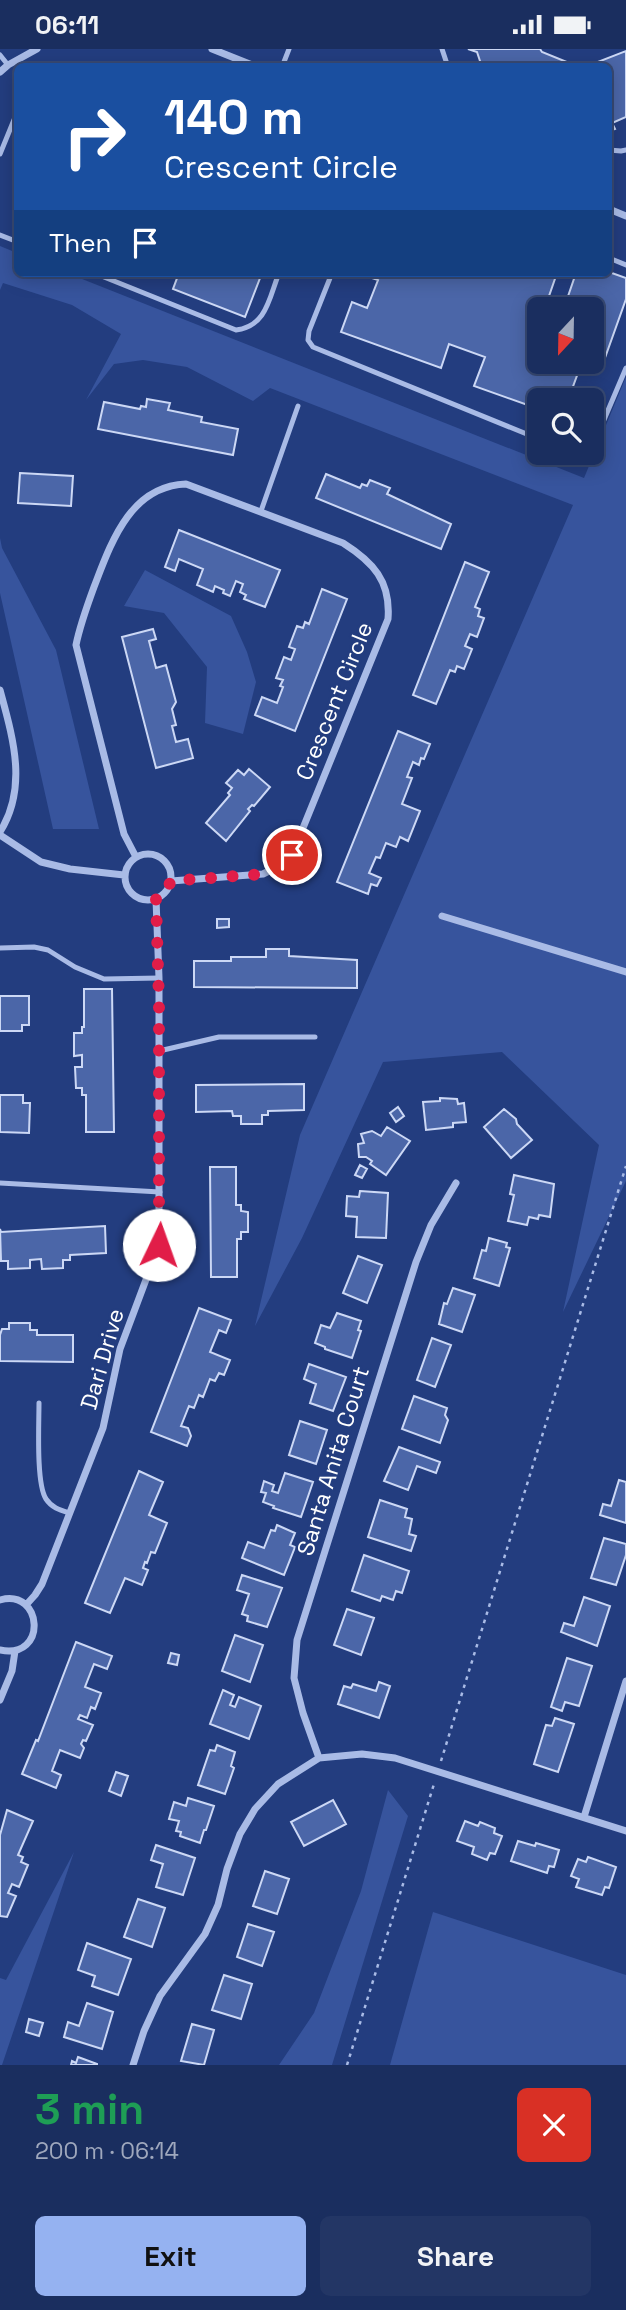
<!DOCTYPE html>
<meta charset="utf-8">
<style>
body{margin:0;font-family:"Space Grotesk",sans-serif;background:#233665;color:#f1f3f6;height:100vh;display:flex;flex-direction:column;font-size:26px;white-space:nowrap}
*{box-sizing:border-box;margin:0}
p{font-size:23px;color:#9fa8bd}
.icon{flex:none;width:38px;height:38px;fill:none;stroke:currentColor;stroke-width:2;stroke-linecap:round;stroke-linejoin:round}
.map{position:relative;height:2016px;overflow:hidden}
.details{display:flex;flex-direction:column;background:#1a2e5f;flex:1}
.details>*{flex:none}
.guide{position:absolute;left:14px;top:14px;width:598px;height:214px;border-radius:10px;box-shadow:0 4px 18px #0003,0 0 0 2px #384a74;background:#1a4fa0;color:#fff;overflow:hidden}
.needle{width:46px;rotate:202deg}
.fabs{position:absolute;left:527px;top:248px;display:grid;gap:14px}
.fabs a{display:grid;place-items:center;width:77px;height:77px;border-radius:10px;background:#1a2e5f;box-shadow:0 4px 18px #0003,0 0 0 2px #384a74;font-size:35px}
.pin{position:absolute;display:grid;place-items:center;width:60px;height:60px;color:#fff;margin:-30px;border:4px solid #fff;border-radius:50%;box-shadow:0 2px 7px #0007}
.me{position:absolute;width:77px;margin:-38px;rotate:3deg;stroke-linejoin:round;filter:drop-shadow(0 0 5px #0008)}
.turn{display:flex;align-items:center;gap:24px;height:147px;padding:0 35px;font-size:32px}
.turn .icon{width:91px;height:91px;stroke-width:2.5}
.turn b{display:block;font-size:49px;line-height:60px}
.then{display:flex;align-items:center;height:66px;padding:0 35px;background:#0003;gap:14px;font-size:26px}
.round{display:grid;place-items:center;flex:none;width:74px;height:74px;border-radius:10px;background:#233665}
.head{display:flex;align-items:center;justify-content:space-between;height:119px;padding:0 35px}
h1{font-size:42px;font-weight:600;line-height:52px;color:#1e9e55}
.cta{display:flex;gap:14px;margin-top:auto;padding:14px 35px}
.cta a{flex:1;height:80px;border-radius:10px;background:#95b2f1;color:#111;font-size:28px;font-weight:600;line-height:80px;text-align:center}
.cta a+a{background:#233665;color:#f1f3f6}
.status{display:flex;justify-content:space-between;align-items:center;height:49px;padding:0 35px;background:#1a2e5f;direction:ltr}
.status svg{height:19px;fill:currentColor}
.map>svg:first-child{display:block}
</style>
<div class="status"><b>06:11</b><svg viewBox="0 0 49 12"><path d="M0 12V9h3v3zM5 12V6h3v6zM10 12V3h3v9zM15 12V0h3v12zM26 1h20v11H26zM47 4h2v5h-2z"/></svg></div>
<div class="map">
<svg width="626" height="2016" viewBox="0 0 626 2016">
<rect width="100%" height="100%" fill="#233d7f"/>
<path fill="#37549d" d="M0,197L17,204L18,224H67L584,429L626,328V1132L563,1263L599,1096L502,1003L383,1013L302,1189L255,1277L300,1086L573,456L270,339L253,352L187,318L143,311L114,315L86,351L121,285L72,256L3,234L0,241Z
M0,489L2,499L56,601L99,780H53L0,544Z
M145,521L231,567L247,603L256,633L243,685L205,674L207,618L164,564L124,557Z
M388,1741L408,1767L332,2016H279L314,1964L361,1842Z
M74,1803L2,2016H0V1929L6,1931Z
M433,1863L626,1926V2016H390Z"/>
<path fill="#4b66a8" stroke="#ccd8f5" stroke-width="2" d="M468,0H540L542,3L579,18H482L477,3Z
M626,2V68L612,74L615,80L609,82V18H585Z
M609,223L626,229V250L601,320L583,313H592V261H539V313H582L571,343L588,350L587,352H539V360L474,337L485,308L449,295L441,319L341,283L352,253L367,259L378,231L363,226V224H557L548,250L565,256L576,224Z
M179,224H262L245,268L173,240Z
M147,350L170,354L168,361L202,368L201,373L238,380L233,406L98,380L104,353L140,360L141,357L146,358Z
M20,424L73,427L71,457L18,454Z
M326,425L360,439L362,435L367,437L370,431L390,439L387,445L451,475L441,500L316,449Z
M179,481L280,521L265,558L244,550L246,546L240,543L243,535L236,532L230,547L223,544L224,541L215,537L213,543L197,536L203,520L179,510L175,522L165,518Z
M465,513L489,523L475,558L480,560L478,567L484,569L477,588L470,585L465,597L472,600L464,620L457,617L455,623L450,621L436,655L413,646Z
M322,540L347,550L295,682L255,666L262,648L277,654L283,638L280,637L283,631L276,629L284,608L291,611L295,600L289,598L297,577L303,579L305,573L309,575Z
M153,580L156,590L149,592L156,619L166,616L176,653L172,660L176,676L172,677L176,693L188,690L193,709L156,719L122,588Z
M398,682L430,695L424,710L421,709L419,716L413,713L407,728L412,729L402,755L420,762L408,792L400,788L396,798L386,794L380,809L376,808L369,824L381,829L377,837L371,835L368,845L337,833Z
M249,720L270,738L254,757L252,756L248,760L250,762L226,792L206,774L230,746L228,744L232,739L226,734L238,721L244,726Z
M217,870H229V878L217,879Z
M266,900H289V907L357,911V939L194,938V912H231V908H266Z
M84,940H112L114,1083H86V1046H82V1039H76L75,1018H82V1006L74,1007V984H82V978H84Z
M0,947H29V976H22V982H0Z
M304,1035V1061L268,1062V1066H262V1075H241V1067H233L232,1062L196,1063V1036Z
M0,1046H23V1054H30L29,1084L0,1083Z
M440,1049L457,1050L458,1055L464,1054L466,1073L453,1074V1078L426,1081L423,1053L440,1052Z
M398,1058L404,1067L396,1073L390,1064Z
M504,1060L516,1070L517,1075L532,1091L511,1109L484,1078Z
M387,1078L410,1092L386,1126L370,1115L372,1112L366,1108H359L358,1095L364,1094L361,1085L372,1082L381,1087Z
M360,1116L367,1120L362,1129L355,1126Z
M210,1118H236V1156H241V1162L248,1163V1183H241V1190H237V1228H211Z
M514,1126L554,1135L550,1168L539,1166L538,1170L529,1168L527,1176L508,1172L514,1146L510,1145Z
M360,1142L388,1144L386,1189L356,1188L357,1168L346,1167L347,1147L359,1148Z
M105,1177L106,1204L70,1206V1211H63V1219L42,1220L41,1210L30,1211V1219L8,1220V1212H1L0,1180L1,1183Z
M489,1189L507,1194L506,1198L510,1199L499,1237L474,1229L482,1201L486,1202Z
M358,1207L382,1216L367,1254L343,1244Z
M453,1239L475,1246L462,1283L439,1275L444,1254L447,1255Z
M199,1259L231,1271L226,1284L219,1281L210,1303L230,1311L224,1326L219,1324L215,1332L210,1330L203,1348L199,1346L194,1359L189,1357L181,1377L188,1379L191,1387L187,1397L151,1383Z
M337,1264L361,1272L358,1281L361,1282L352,1309L325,1300V1298L315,1294L321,1276L330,1279Z
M9,1274H30V1281H37V1286H73V1313L0,1312V1286L2,1280H9Z
M432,1289L451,1296L435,1338L417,1331Z
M309,1315L346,1328L333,1362L310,1354L316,1335L304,1330Z
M414,1347L447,1359L445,1366L448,1371L440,1394L402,1380Z
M300,1372L327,1381L316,1415L289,1406Z
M399,1398L440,1413L436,1424L417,1417L408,1441L384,1432Z
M139,1422L163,1433L149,1466L167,1474L155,1504L151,1503L147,1514L145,1513L143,1519L148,1521L142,1536L125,1529L110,1564L85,1554Z
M285,1424L313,1433L301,1468L273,1459L274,1457L263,1453L266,1444L261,1443L264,1432L274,1436L272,1442L278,1444Z
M619,1431L626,1433V1474L600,1466L603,1455L611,1457Z
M380,1451L407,1460L405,1468L412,1470L409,1485L416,1487L411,1502L368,1488Z
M277,1476L295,1484L290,1496L295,1498L284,1526L242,1509L248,1493L264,1499L271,1481L275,1482Z
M604,1489L626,1495V1506L616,1536L591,1529Z
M364,1506L409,1522L402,1544L396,1542L393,1551L382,1547L380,1552L352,1542Z
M242,1526L282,1539L267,1578L247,1572L248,1567L242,1565L249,1545L237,1541Z
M584,1548L610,1557L597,1597L561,1583L564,1574L574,1577Z
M347,1560L374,1569L361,1606L334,1596Z
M235,1586L263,1596L250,1633L222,1622Z
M76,1593L112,1607L107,1620L94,1615L85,1638L101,1644L95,1660L91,1658L87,1669L80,1666L78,1670L93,1676L86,1692L83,1691L81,1695L84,1699L80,1709L60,1701L52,1722L61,1726L56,1739L22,1725L36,1691L38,1692Z
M171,1604L179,1606L177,1616L168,1614Z
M567,1609L592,1617L579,1657L565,1653L562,1662L551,1658Z
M379,1633L390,1637L379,1669L338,1655L344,1637L351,1639L353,1635L376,1642Z
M223,1641L234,1646L230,1656L235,1658L239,1648L261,1657L249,1690L210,1675Z
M555,1669L574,1675L558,1723L534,1715L546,1676L552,1677Z
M217,1696L235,1703L231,1717L234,1719L225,1745L198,1736L210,1701L215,1702Z
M116,1723L128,1727L121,1747L109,1742Z
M188,1749L214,1757L206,1781H204L200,1794L180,1787L181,1783L176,1782L179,1772L169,1770L174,1753L186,1757Z
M333,1751L346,1775L304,1797L291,1773Z
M7,1761L33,1772L18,1806L23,1808L21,1813L28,1816L19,1838L12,1835L8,1844L16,1847L7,1868L0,1867V1786Z
M465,1772L478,1777L480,1773L495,1779L494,1784L502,1787L495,1805L490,1804L487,1811L472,1805L474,1798L457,1792Z
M518,1792L535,1797L536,1794L559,1801L554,1818L549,1817L547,1824L511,1812Z
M156,1796L195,1809L183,1846L156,1838L163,1815L151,1811Z
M588,1808L616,1818L609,1839L605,1838L602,1846L576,1838L579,1830L571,1827L578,1810L586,1813Z
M265,1822L289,1830L277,1865L253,1857Z
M138,1850L165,1859L152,1898L124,1888Z
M248,1875L274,1883L262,1917L237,1908Z
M87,1894L131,1910L118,1946L92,1937L95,1927L78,1921Z
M224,1926L252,1935L241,1970L212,1961Z
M87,1954L113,1963L102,2000L64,1988L68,1973L79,1977Z
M29,1970L43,1974L39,1987L26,1983Z
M192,1975L214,1981L204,2016L181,2012Z
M78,2008L97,2015V2016H71L72,2012L76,2014Z"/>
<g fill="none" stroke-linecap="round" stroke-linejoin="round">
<path stroke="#a9bbe6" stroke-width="2.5" stroke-dasharray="3.5 5" stroke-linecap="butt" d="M441,1712L626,1117
M347,2016L434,1735"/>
<path stroke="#a9bbe6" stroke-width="5" d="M442,0L448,18
M0,6L8,16
M282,18L289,0
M609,101L621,102L626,101
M0,105L18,61
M0,186L18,193
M609,209L626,216
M94,224L236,281C267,277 269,249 279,224
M332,224L309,282L308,291L313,298L539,390
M592,399L626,319
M261,462L298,357
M0,899L34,898L48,901L75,918L104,930L159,929
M159,1002L219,988H315
M0,1134L160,1143
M39,1354C39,1375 36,1435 46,1450C52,1459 60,1461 70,1464"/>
<path stroke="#a9bbe6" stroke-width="7" d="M212,0L257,18
M0,23L8,16L37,0
M609,160L626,167
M0,641C13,689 28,738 0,783
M0,786L41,813L70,820L124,826
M125 828a23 23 0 1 1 46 0a23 23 0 1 1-46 0Z
M136,808L124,785L76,596C80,576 87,557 94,538C111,494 130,437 186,435L343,494C373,513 391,532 388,570L292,806L279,817L263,825L171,832
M442,867L626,923
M0,1551C43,1539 48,1611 0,1601
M26,1556L35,1546L42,1535L103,1379L120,1300L159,1196V929L156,850
M0,1651L12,1622L15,1602
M319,1709L303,1664L294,1629L297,1591L416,1213L431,1176L456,1134
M584,1768L626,1632
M133,2016L144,1982L160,1947L205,1885L218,1856L227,1820L240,1785L255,1760L278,1735L319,1709L362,1705L395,1709L626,1782"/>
</g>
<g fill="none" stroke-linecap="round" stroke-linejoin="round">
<path stroke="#e11d48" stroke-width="12" stroke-dasharray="0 21.6" d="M159,1196V954L156,850L165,844L171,832L263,825L279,817L292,806"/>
</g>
<g text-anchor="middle" stroke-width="5" stroke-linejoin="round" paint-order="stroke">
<g font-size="23" fill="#fff" stroke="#233d7f">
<text transform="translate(334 652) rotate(-68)" y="8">Crescent Circle</text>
<text transform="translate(102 1310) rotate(-74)" y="8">Dari Drive</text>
<text transform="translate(333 1412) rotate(-73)" y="8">Santa Anita Court</text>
</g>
</g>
</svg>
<div class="fabs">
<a><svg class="needle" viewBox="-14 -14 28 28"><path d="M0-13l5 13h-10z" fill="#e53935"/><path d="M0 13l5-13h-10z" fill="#9fa8bd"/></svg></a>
<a><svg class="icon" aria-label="search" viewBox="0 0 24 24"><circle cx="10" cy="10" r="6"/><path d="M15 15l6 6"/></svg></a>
</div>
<div class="pin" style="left:292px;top:806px;background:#d93025"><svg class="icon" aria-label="arrive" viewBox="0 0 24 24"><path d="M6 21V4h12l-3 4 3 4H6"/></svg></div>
<svg class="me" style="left:159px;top:1196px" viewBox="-20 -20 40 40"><circle r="19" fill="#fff"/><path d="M0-13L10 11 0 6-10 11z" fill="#e11d48"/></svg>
<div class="guide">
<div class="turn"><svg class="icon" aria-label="right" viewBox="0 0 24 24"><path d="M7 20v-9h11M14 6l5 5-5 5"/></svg><div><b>140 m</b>Crescent Circle</div></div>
<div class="then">Then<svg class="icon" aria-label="arrive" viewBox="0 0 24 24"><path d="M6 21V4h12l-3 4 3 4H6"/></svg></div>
</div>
</div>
<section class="details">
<div class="head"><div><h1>3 min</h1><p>200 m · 06:14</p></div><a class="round" style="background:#d93025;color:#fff"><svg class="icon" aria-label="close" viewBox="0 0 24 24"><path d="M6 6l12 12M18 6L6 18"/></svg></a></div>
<div class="cta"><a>Exit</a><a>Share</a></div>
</section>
